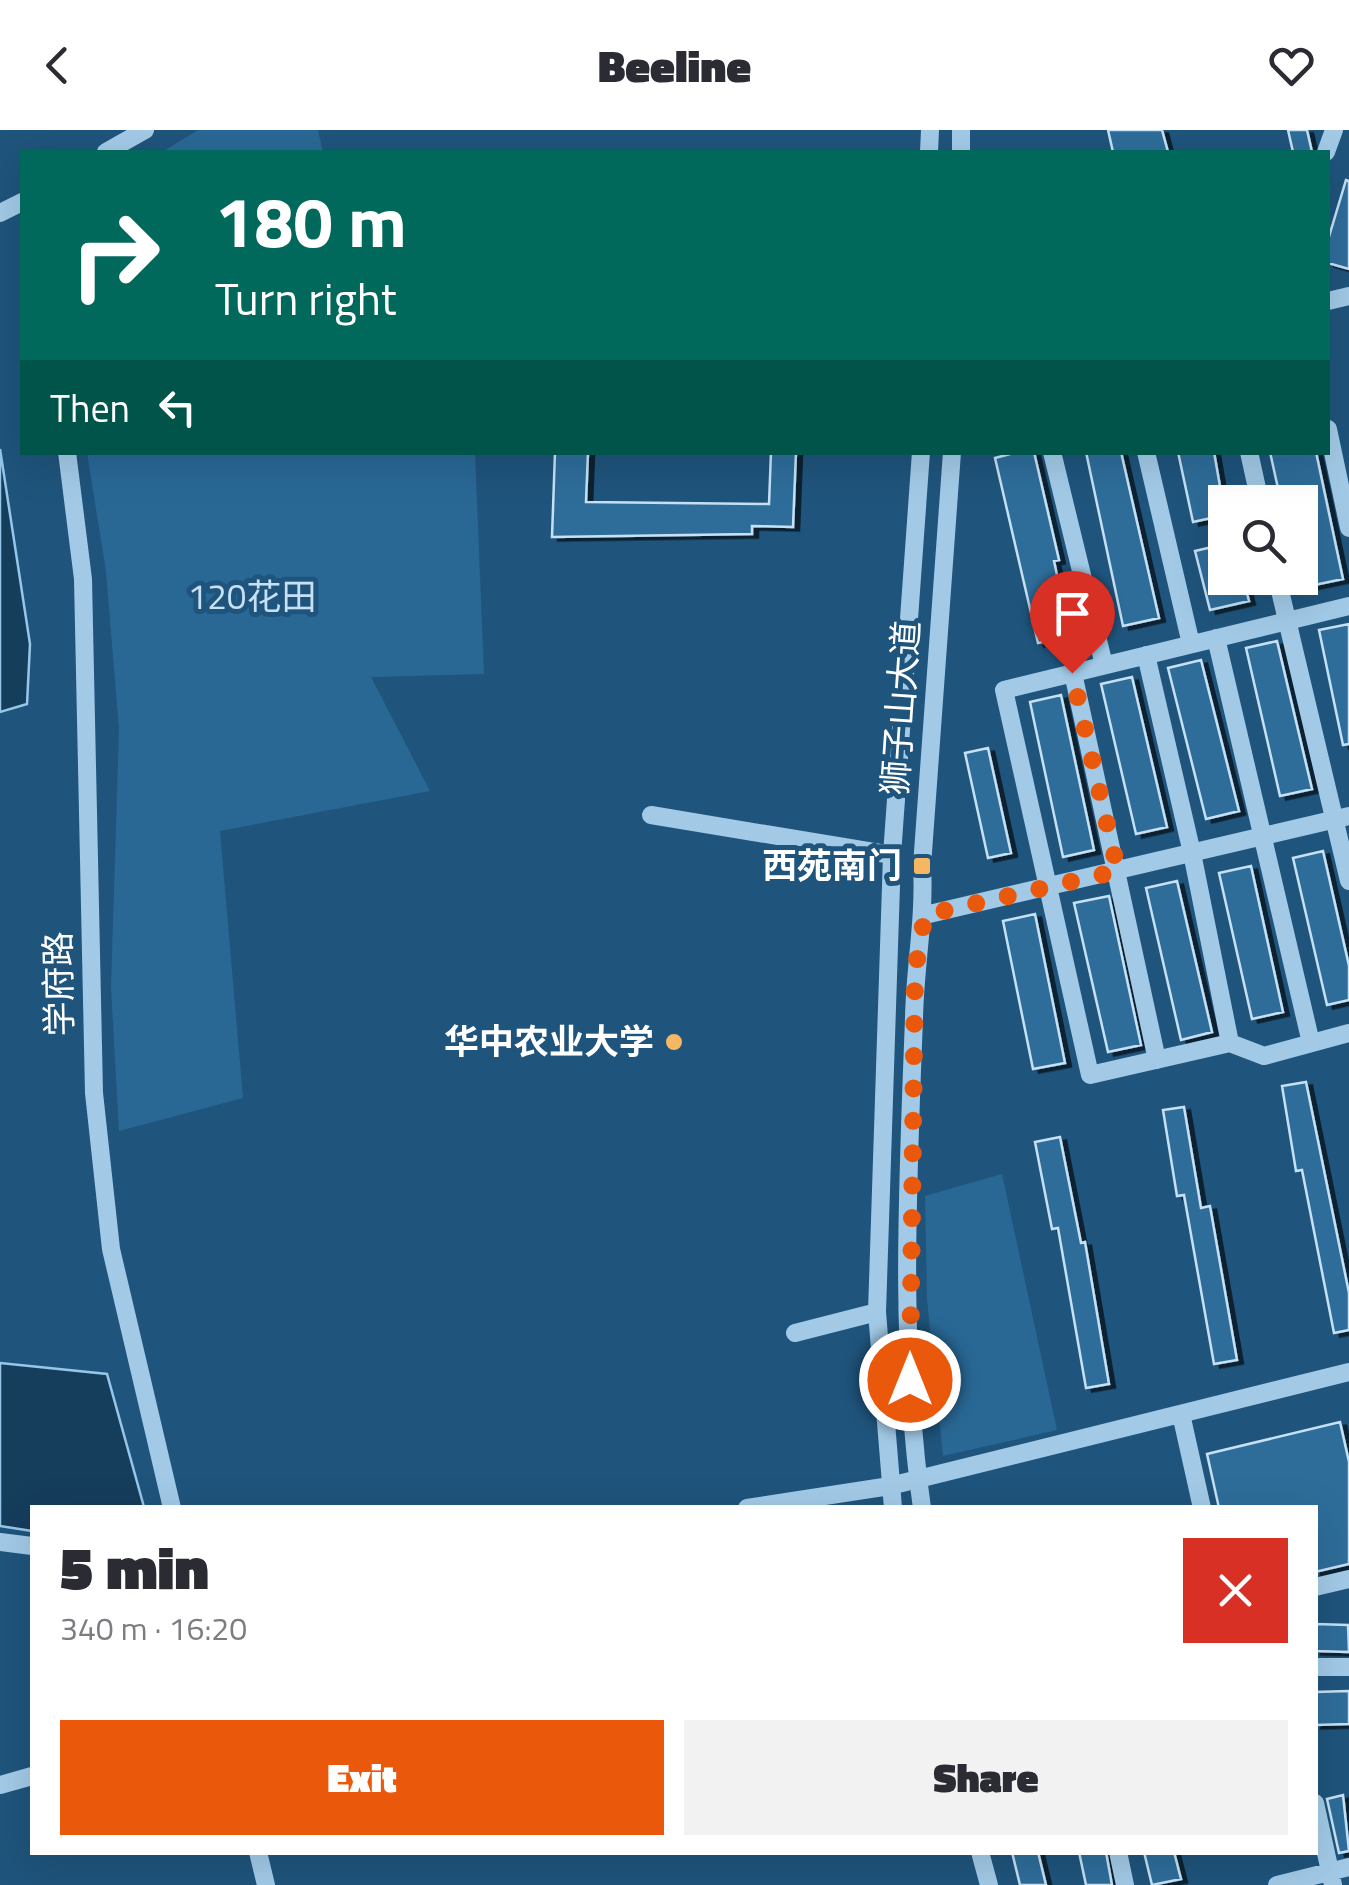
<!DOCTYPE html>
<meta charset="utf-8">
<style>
body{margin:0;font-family:"Titillium Web","Noto Sans SC",sans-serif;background:#f2f2f3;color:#2b2b33;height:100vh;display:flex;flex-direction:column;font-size:38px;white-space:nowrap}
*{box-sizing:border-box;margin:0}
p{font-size:32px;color:#7c7c81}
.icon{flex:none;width:55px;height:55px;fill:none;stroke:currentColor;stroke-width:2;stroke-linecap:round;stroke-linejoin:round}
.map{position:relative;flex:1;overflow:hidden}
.side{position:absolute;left:30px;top:1375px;width:1288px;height:350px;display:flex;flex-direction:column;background:#fff;border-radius:0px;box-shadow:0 10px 40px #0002}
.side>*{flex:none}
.banner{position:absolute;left:20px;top:20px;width:1310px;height:305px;border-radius:0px;box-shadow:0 10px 40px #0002;background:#00695c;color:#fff;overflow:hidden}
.fabs{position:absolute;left:1208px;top:355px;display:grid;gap:20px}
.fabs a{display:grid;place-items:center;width:110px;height:110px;border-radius:0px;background:#fff;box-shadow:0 10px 40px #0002;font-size:50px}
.pin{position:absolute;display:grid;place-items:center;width:85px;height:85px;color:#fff;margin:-102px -42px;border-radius:50% 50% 50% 0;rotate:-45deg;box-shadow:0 0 10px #0007}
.pin .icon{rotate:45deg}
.me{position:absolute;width:110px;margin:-55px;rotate:0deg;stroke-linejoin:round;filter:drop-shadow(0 0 8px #0008)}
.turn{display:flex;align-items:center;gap:35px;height:210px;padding:0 30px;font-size:45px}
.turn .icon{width:130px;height:130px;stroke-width:2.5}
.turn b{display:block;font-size:70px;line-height:85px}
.then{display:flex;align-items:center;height:95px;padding:0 30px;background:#0003;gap:20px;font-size:38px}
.round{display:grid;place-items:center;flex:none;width:105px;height:105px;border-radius:0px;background:#f2f2f3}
.overview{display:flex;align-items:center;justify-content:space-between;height:170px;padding:0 30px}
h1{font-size:60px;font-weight:800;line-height:75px}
.primary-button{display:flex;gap:20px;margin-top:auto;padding:20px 30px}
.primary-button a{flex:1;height:115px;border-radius:0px;background:#ea580c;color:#fff;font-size:40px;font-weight:800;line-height:115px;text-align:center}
.primary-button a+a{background:#f2f2f3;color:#2b2b33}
header{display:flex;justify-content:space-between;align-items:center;height:130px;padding:0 30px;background:#fff;font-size:45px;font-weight:800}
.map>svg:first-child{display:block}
</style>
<header><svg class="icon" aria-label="back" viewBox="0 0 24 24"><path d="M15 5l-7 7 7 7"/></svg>Beeline<svg class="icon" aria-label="heart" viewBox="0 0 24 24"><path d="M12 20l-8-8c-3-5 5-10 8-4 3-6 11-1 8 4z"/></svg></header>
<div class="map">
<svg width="1349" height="1755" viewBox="0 0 1349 1755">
<defs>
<filter id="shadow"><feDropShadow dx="6" dy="3.5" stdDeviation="0" flood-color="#0009"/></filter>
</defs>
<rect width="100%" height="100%" fill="#1f547c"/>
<path fill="#296895" d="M198,0H318L323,22H162Z
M87,323H475L484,544L371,547L430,661L220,701L243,968L119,1001L111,857L119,599L106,441Z
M1002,1044L1057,1300L943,1326L927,1169L925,1066Z"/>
<path fill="#153d5c" stroke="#96c7e8" stroke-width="2.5" d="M0,319L30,514L27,574L0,582Z
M0,1233L107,1244L144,1377L32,1378V1401L0,1396Z"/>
<path fill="#2f6d9a" stroke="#c6e1f5" stroke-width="2.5" filter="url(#shadow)" d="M1108,0H1162L1168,22H1113Z
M1288,0H1307L1312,22H1293Z
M1346,50L1349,51V139L1328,133V110Z
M555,322H588L586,372L769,374L771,322H796L793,397L752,396V404L552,407Z
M1018,322H1034L1059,430L1054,431L1070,506L1038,513L995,328Z
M1086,322H1121L1159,488L1123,496Z
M1178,322H1214L1225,385L1193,392Z
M1270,322H1316L1343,449L1300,458V372H1281Z
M1225,414V448H1243L1249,471L1210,480L1195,421Z
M1349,494V614L1343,615L1319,500Z
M1277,511L1312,659L1280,666L1246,518Z
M1201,530L1239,681L1206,689L1168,538Z
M1132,547L1167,697L1136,704L1101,554Z
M1061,565L1094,720L1063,727L1030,572Z
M988,618L1011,723L988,728L965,623Z
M1323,721L1349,836V870L1327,875L1293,728Z
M1251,736L1283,882L1252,889L1219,743Z
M1177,751L1212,902L1181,910L1146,758Z
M1109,766L1141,915L1108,922L1074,773Z
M1035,784L1065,933L1033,939L1003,791Z
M1306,952L1349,1163V1200L1334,1203L1302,1040L1296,1041L1282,956Z
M1184,977L1201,1078L1210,1076L1237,1230L1214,1234L1184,1065L1177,1066L1163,980Z
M1060,1007L1081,1113L1085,1112L1109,1254L1086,1258L1058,1098L1052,1099L1035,1012Z
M1340,1292L1349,1332V1434L1315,1442V1378H1219L1207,1324Z
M1315,1494L1348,1495L1349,1522L1315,1521Z
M1349,1561V1594L1315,1595V1562Z
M1343,1665L1349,1721L1339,1723L1327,1669Z
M1012,1722H1038L1046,1755H1020Z
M1079,1722H1106L1112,1755H1086Z
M1144,1722H1174L1181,1749L1152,1755Z"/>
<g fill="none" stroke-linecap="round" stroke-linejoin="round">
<path stroke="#a2cae7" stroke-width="18" d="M106,22L145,0
M929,22L930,0
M961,22V0
M1326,22L1334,0
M0,83L22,72
M1328,171L1349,166
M1328,299L1349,398
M67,322L83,449L94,963L111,1119L172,1378
M1052,322L1104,535
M1146,322L1191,514
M1249,322L1260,372
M1277,448L1349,751
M1349,476L1004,560L1090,945L1230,913L1264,926L1349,903
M1216,508L1311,913
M1146,525L1192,723L1230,913
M1073,543L1157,930
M651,685L892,725
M925,785L1349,686
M795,1203L877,1182
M1181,1284L1202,1378
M747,1378L890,1356L1349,1242
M893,1378L877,1182L892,725L921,322
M922,1378C899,1216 908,1050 914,888C915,836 925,788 922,736L952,322
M0,1412L32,1416
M1315,1457L1349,1449
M1315,1537H1349
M0,1655L32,1646
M1315,1673L1333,1755
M258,1722L266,1755
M980,1722L989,1755
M1118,1722L1125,1755
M1277,1755L1349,1737"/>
</g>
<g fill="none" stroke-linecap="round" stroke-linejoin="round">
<path stroke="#ea580c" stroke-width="18" stroke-dasharray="0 32.4" d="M910,1250L915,841L925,785L1118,741L1072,543"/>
</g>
<g fill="#f5b762" stroke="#1f547c" stroke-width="4">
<rect x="912" y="726" width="20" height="20" rx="5"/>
<circle cx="674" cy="912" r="10"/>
</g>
<g text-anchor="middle" stroke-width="10" stroke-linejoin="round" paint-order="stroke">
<g font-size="35" fill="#c6e1f5" stroke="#1f547c">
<text x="252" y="479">120花田</text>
</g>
<g font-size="35" fill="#fff" stroke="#1f547c">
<text transform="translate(901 578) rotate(-86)" y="12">狮子山大道</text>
<text transform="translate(59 854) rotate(-91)" y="12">学府路</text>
</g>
<g font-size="35" font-weight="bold" fill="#fff" stroke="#1f547c" text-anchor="end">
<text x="902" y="748">西苑南门</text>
<text x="654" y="924">华中农业大学</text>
</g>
</g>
</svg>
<div class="fabs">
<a><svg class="icon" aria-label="search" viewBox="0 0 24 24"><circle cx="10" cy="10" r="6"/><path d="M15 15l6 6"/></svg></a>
</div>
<div class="pin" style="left:1072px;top:543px;background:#d93025"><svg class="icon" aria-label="arrive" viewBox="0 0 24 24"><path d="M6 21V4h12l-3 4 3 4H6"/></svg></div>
<svg class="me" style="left:910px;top:1250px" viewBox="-20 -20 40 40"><circle r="17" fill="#ea580c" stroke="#fff" stroke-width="3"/><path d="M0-11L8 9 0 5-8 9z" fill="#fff"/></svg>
<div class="banner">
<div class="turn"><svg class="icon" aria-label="right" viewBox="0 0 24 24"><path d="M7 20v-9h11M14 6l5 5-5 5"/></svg><div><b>180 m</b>Turn right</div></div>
<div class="then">Then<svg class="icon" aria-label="left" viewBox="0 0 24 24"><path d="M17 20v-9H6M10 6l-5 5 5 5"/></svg></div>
</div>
<section class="side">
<div class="overview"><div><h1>5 min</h1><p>340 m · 16:20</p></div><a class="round" style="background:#d93025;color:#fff"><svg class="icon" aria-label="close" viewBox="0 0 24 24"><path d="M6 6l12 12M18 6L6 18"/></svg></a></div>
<div class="primary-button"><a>Exit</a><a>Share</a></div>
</section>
</div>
